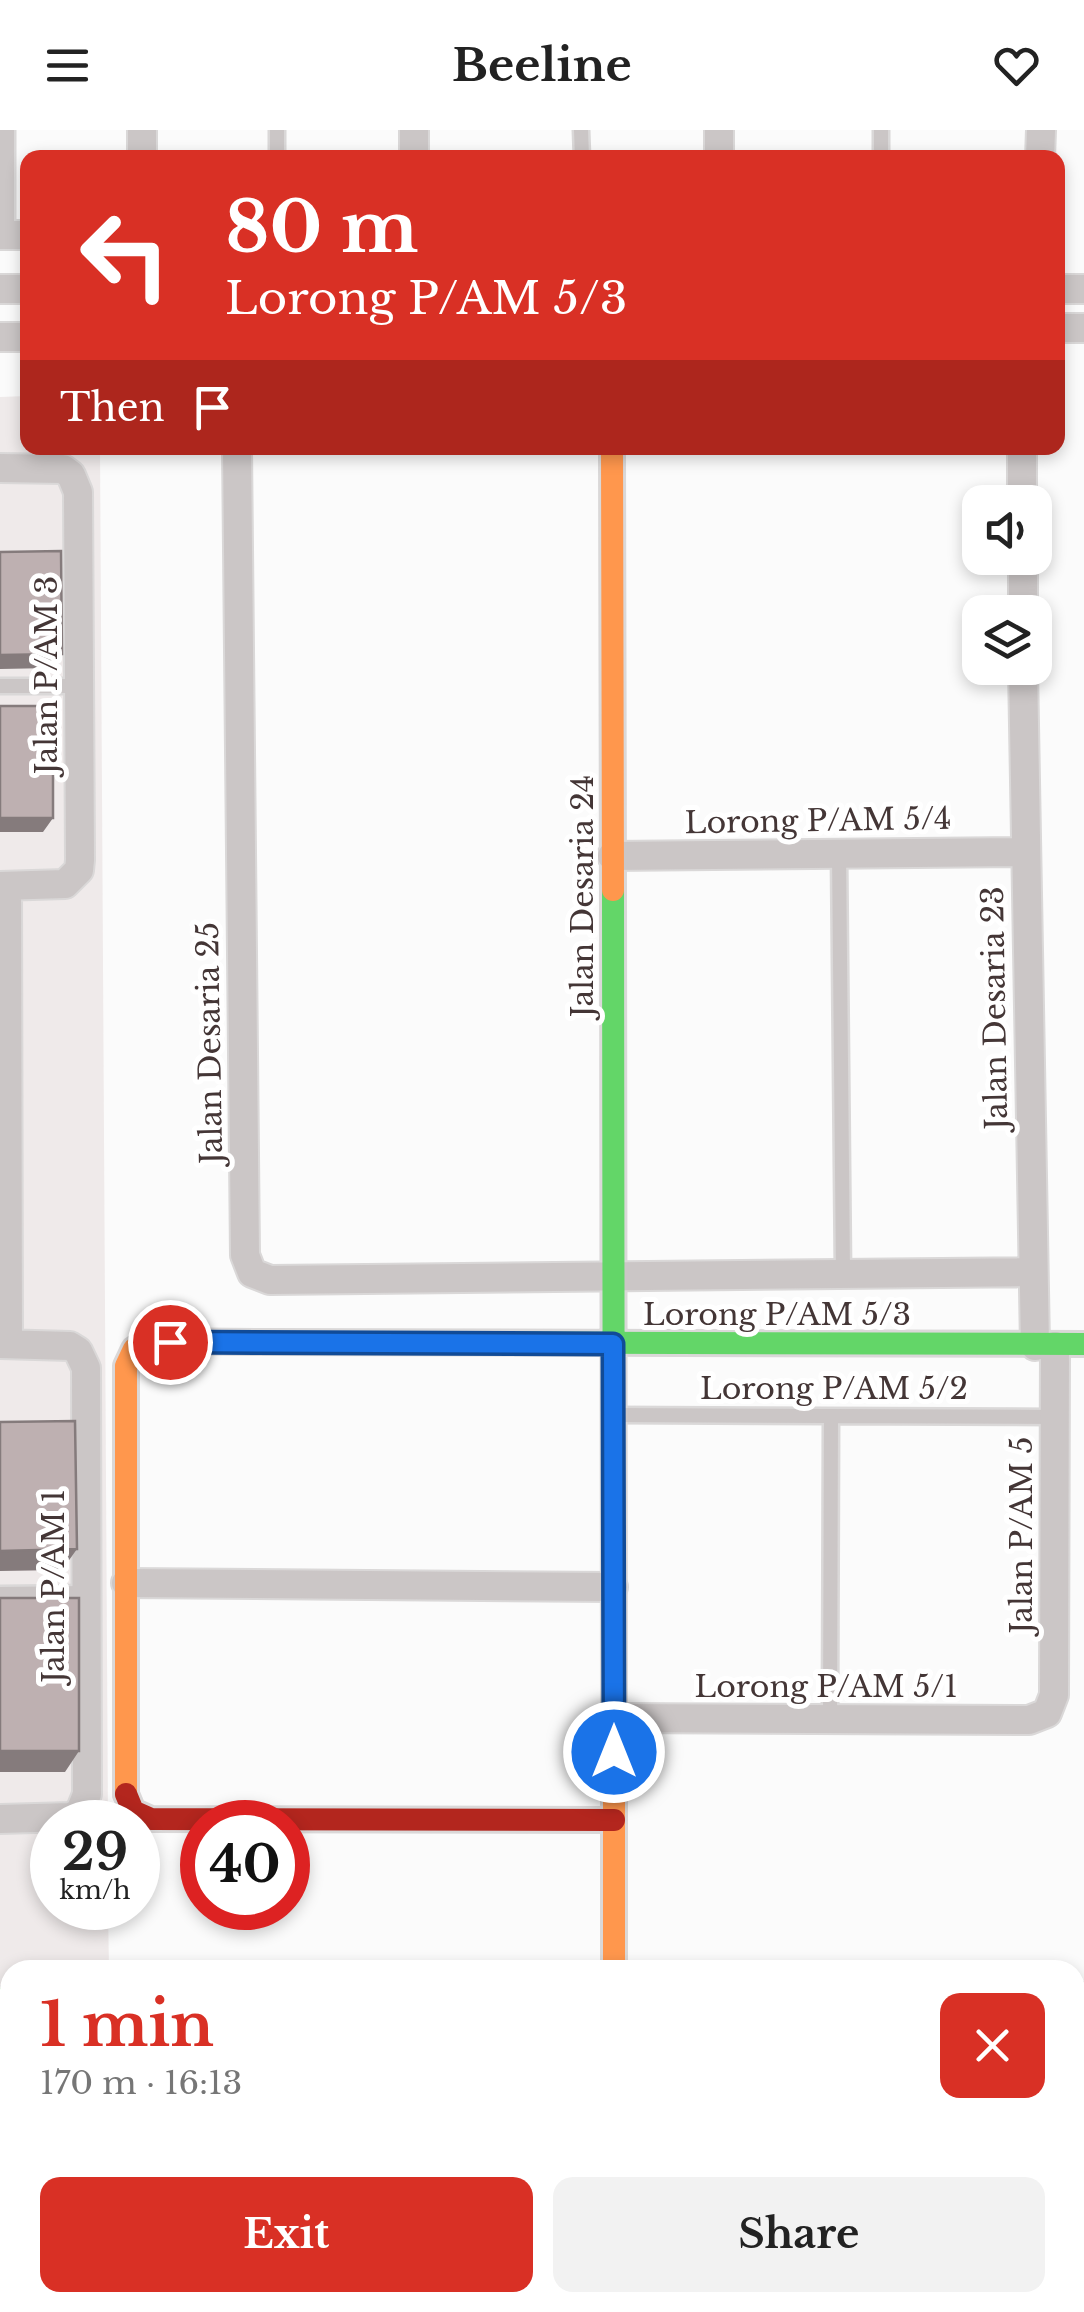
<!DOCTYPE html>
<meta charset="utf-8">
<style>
body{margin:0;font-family:"Libre Baskerville",serif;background:#f2f2f2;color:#222;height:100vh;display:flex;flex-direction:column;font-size:38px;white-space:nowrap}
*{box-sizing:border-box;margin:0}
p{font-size:32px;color:#767676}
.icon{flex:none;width:55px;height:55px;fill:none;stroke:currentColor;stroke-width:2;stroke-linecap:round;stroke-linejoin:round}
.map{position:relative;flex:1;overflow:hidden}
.drawer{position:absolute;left:0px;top:1830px;width:1085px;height:352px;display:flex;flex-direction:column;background:#fff;border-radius:30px 30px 0 0;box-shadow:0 5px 15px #0003}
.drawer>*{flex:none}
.hud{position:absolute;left:20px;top:20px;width:1045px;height:305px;border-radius:20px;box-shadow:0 5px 15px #0003;background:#d93025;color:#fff;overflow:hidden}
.fabs{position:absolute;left:962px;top:355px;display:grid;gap:20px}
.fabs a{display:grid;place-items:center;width:90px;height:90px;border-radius:20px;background:#fff;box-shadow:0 5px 15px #0003;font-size:50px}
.speed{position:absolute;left:30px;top:1670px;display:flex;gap:20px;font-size:50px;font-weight:700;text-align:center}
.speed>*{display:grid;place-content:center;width:130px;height:130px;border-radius:50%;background:#fff;box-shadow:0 5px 15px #0003;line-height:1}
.speed small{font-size:25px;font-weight:400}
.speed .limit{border:15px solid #d22;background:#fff;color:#111}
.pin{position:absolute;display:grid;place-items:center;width:85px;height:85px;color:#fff;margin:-42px;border:5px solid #fff;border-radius:50%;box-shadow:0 2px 10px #0007}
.me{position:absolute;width:110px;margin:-55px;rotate:0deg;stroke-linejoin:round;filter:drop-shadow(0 0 8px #0008)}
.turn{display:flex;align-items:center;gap:35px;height:210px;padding:0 40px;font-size:45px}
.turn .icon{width:130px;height:130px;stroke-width:2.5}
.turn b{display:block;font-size:70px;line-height:85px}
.then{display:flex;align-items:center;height:95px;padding:0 40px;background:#0003;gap:20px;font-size:38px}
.round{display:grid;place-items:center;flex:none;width:105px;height:105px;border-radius:20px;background:#f2f2f2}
.headline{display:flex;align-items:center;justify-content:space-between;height:170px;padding:0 40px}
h1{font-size:60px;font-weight:700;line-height:75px;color:#d93025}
.button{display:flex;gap:20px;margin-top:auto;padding:20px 40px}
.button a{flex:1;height:115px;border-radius:20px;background:#d93025;color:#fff;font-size:40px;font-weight:700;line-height:115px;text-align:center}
.button a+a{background:#f2f2f2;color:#222}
header{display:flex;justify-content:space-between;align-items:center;height:130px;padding:0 40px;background:#fff;font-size:45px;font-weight:700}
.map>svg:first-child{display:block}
</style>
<header><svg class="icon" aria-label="menu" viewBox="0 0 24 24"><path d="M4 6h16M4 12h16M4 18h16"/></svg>Beeline<svg class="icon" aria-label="heart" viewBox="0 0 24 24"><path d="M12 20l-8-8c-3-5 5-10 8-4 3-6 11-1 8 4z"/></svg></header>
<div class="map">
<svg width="1084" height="2182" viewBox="0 0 1084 2182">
<rect width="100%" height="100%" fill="#fbfbfb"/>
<path fill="#efeaea" d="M27,266L28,318H100L108,1692H52V1778H108L109,1840H10V2172H1075V1931H1084V2182H0V267Z"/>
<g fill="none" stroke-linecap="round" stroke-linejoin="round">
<g stroke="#dad8d8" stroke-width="19">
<path id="lane" d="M277,0V28
M581,0L582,28
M881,28V0
M7,105V0
M0,556H80
M839,724L843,1144
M614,1285L1055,1287
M0,1464L86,1463
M830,1589L831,1287"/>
</g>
<g stroke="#dad8d8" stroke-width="32">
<path id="street" d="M142,0V28
M414,28V0
M719,28V0
M1040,28L1041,0
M0,105H28
M0,159H28
M1058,159H1084
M1058,198H1084
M0,207H28
M237,318L245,1125L252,1143L270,1150L1033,1142
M1022,318V372
M0,338L63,339L71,345L78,362L80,730L79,740L65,754L0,756
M1023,428V482
M1023,538L1035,1216
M612,726L1024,722
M7,756L8,1214
M0,1214L70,1216L78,1221L86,1238L87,1664L80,1682L71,1687L0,1689
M126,1453L613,1457
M614,1588L1029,1590L1047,1583L1054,1565L1055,1216
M557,2182V2172"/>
</g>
<g stroke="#dad8d8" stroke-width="28">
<path id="fast" d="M613,760L614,1583
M268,1212L1084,1214
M0,1869L10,1868"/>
</g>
<g stroke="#dad8d8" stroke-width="28">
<path id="slow" d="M612,318L613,760
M614,1583V1840
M126,1664V1236L134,1219L151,1211L268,1212
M1075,1865H1084"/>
</g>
<g stroke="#dad8d8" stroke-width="28">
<path id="jam" d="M126,1664L133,1681L151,1689L614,1690"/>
</g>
<use href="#lane" stroke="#cbc6c6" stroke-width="14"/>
<use href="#street" stroke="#cbc6c6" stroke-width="28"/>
<use href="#fast" stroke="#63d668" stroke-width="22"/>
<use href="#slow" stroke="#ff974d" stroke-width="22"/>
<use href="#jam" stroke="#b3261e" stroke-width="22"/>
</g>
<path fill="#a39798" d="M713,2172H845L774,2174V2182H713Z
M1058,2172H1067L1084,2182H1052Z"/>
<path fill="#857b7c" d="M62,524L52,538L0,539V525Z
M0,688H53L43,702H0Z
M77,1419L62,1440L0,1441V1421Z
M0,1621H79L65,1642H0Z
M760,2172H845L759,2174Z"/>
<path fill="#beb0b1" stroke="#857b7c" stroke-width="2.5" d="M61,421L62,524L0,525V422Z
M0,576H53V688H0Z
M75,1291L77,1419L0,1421V1292Z
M0,1468H79V1621H0Z
M0,1971H10V2172H537V2182H0Z
M1075,2159H1084V2182H1067V2172H1075Z
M728,2172H774V2182H728Z"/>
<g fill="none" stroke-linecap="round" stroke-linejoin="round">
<g stroke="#114b97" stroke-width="25">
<path id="route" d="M170,1212L613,1214L614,1622"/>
</g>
<use href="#route" stroke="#1a73e8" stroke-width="18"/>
</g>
<g text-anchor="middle" stroke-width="10" stroke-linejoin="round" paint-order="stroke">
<g font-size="30" fill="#443636" stroke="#fff">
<text transform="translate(47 545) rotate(-90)" y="10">Jalan P/AM 3</text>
<text transform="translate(818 691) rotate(-1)" y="10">Lorong P/AM 5/4</text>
<text transform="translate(583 766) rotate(-90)" y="10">Jalan Desaria 24</text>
<text transform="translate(995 878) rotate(-91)" y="10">Jalan Desaria 23</text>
<text transform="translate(210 913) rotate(-91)" y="10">Jalan Desaria 25</text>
<text x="777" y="1195">Lorong P/AM 5/3</text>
<text x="834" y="1269">Lorong P/AM 5/2</text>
<text transform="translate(1022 1405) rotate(-90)" y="10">Jalan P/AM 5</text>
<text transform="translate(54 1456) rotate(-90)" y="10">Jalan P/AM 1</text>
<text x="826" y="1567">Lorong P/AM 5/1</text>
</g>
</g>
</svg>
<div class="fabs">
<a><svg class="icon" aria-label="sound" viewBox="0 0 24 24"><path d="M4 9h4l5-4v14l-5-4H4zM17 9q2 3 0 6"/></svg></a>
<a><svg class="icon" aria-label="layers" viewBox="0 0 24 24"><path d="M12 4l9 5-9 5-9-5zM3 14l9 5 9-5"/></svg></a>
</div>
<div class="speed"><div>29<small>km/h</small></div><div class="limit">40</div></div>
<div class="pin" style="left:170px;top:1212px;background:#d93025"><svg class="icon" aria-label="arrive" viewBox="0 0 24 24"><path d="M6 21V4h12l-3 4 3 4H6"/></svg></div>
<svg class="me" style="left:614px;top:1622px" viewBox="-20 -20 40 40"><circle r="17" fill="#1a73e8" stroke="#fff" stroke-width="3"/><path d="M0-11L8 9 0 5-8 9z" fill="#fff"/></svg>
<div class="hud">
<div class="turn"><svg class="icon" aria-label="left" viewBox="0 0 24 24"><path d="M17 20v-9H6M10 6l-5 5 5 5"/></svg><div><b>80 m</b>Lorong P/AM 5/3</div></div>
<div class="then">Then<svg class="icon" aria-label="arrive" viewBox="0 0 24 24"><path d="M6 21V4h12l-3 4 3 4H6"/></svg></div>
</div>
<section class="drawer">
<div class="headline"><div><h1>1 min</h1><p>170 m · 16:13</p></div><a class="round" style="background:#d93025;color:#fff"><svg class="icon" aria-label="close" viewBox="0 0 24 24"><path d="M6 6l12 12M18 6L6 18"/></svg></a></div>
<div class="button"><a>Exit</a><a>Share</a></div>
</section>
</div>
